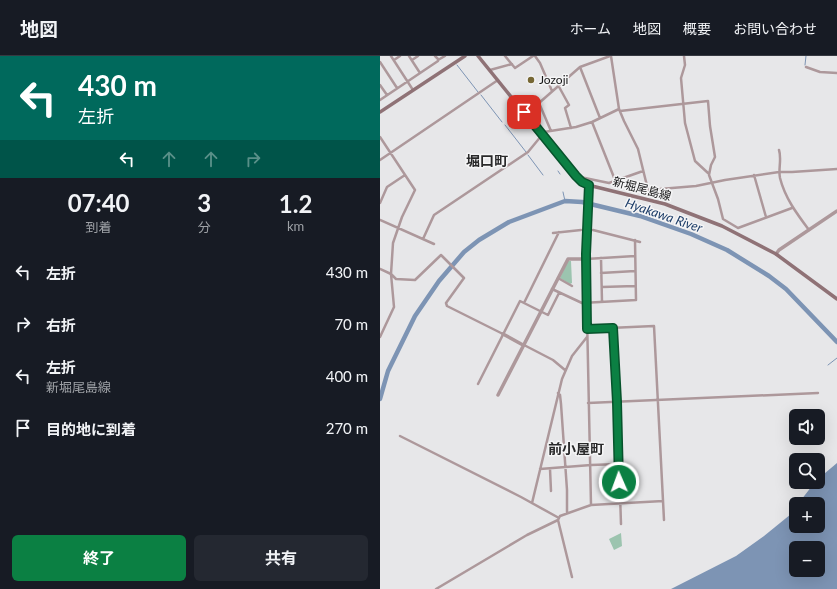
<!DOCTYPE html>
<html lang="ja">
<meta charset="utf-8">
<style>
body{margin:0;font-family:Lato,"Noto Sans JP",sans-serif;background:#242831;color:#f1f3f6;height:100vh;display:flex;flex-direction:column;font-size:15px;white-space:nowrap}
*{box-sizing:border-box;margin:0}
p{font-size:13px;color:#9ea1a6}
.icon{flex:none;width:22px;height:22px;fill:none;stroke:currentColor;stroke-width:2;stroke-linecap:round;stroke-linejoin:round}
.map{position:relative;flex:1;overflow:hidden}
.drawer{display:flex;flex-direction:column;background:#171b24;width:380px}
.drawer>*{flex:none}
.hud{background:#00695c;color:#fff;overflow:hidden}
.buttons{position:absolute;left:409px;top:353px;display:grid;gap:8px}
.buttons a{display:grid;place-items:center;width:36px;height:36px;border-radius:6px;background:#171b24;box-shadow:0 4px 16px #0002;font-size:20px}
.pin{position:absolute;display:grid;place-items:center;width:34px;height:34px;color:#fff;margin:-17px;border-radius:8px;box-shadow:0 2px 6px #0006}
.me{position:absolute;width:44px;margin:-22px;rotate:358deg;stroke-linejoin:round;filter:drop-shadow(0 0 3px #0008)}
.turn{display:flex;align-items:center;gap:14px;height:84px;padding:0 12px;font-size:18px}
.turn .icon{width:52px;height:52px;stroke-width:2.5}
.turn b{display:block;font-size:28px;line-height:34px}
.lanes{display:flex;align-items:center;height:38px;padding:0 12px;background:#0003;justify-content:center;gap:20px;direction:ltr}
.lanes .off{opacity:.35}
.eta{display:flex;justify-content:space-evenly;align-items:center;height:68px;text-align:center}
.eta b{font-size:24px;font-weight:700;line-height:28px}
.cta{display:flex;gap:8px;margin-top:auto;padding:8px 12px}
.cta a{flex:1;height:46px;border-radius:6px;background:#0b8043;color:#fff;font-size:16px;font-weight:700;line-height:46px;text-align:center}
.cta a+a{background:#242831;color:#f1f3f6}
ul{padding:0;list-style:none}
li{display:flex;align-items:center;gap:12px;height:52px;padding:0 12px}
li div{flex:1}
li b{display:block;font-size:15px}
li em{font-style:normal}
header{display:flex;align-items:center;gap:24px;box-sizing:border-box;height:56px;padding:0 20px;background:#171b24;border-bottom:1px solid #363941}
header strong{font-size:19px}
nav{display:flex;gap:22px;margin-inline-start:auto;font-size:14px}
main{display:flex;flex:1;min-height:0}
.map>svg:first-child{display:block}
</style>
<header>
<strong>地図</strong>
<nav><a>ホーム</a><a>地図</a><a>概要</a><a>お問い合わせ</a></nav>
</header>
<main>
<section class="drawer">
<div class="hud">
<div class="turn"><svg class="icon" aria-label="left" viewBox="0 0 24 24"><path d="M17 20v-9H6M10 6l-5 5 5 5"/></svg><div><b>430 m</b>左折</div></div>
<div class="lanes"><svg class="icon" aria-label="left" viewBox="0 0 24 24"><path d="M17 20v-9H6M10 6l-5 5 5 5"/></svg><svg class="icon off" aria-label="ahead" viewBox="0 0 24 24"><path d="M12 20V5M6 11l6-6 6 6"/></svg><svg class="icon off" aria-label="ahead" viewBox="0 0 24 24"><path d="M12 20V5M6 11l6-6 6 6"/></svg><svg class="icon off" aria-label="right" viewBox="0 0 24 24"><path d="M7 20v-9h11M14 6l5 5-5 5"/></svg></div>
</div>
<div class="eta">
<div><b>07:40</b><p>到着</p></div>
<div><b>3</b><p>分</p></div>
<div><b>1.2</b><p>km</p></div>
</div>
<ul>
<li><svg class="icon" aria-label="left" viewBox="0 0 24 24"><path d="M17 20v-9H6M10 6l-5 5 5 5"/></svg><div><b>左折</b></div><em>430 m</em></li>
<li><svg class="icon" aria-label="right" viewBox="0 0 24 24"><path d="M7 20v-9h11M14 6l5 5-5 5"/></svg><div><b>右折</b></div><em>70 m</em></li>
<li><svg class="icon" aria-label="left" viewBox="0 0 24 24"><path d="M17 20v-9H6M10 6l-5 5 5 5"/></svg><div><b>左折</b><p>新堀尾島線</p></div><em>400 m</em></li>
<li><svg class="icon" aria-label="arrive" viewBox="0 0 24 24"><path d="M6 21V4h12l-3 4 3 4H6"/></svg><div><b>目的地に到着</b></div><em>270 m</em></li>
</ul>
<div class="cta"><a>終了</a><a>共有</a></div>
</section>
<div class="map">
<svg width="457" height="533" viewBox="0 0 457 533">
<rect width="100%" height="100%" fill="#e7e7e9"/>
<path fill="#9cc4af" d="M188,205H191L192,227L190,228L180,222Z
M241,477L242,490L234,494L229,483Z"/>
<path fill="#7d94b4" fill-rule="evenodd" d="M457,407V533H291L356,500L384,480L416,454V470H438V448H418L435,426H438V423ZM416,492H438V514H416Z"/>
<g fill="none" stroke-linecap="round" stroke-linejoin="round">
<path stroke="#7d94b4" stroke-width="1" d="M77,9L98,36
M425,9L426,0
M101,39L122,66
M125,69L146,96
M148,99L163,119
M178,115L180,118
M183,136L185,145
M448,309L457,302"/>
<path stroke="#7d94b4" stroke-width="4.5" d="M0,343L8,315L35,260L59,225L84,196L99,184L129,166L185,145L202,146L260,160L311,178L347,194L389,220L406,233L457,286"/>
<path stroke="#ad989b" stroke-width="2.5" d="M11,0L33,34
M29,0L40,17
M125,0L135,12L153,0
M155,0L160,7L172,35
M231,0L239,53L244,65L258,93L268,134L316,130L345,124L399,116H412L457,113
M304,0L305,9L301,22L305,67L315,105L328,117
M14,4L20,0
M32,4L38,0
M58,4L65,0
M0,6L17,32
M200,11L220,62
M426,11L440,16L457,17
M110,14L132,8
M0,29L7,39
M178,29L189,49L185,52L191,72
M0,44L58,5V3L55,0
M159,47L171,75
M240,55L328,45L330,70L335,101L331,109L329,119L338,143L343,163L358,172L412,152
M144,56L159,47L200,11L230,0
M212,66L235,124
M161,77L164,76L196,71L212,66L239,53
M0,81L35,134L22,161L13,187L11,218L14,251L0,281
M399,94C402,103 398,113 400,122C405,142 417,158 429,174
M0,104L118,24
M374,119L386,161
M198,122L200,121L229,127L263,115
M209,129L206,203L255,200
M0,147L7,131L25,119
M0,164L54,188
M213,174L260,186
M173,177L201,174
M43,183L54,159L148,96L162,79
M221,202L222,246
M0,213L11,218L16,223L35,224L61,199L84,222L66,247L67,250L123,278
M221,217L255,215
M178,222L192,230
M222,231L255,230
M172,233L202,247L256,244L255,184
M144,247L179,176
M207,260L211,449
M233,272L237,346L241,468
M207,273L274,270L284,464
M144,289L173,304L185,314
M98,328L140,245L168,259L179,237
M178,337L180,339L181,348L187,434V457
M208,347L438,337
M20,380L141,441L179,462
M160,413L211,409L239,408
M170,413L171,435
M152,447L182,323L192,300L207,281
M192,521L178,464L180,460L211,449L283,445
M56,533L147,479L178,464"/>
<path stroke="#ad989b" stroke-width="3.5" d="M396,198L399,194L457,155
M123,278L143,289
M118,339L188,203H206L207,260"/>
<path stroke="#8f7276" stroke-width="3.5" d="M98,0L193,117L202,126L212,130L285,148L342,170L396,198L457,243
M0,56L85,0"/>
</g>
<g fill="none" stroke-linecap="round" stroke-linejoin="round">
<g stroke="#07532c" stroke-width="10">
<path id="route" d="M144,56L196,120L202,126L209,129L206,198L207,273L233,272L237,346L239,426"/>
</g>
<use href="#route" stroke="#0b8043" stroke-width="7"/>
</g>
<circle fill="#766734" stroke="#f5f5f6" stroke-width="1.5" cx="151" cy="24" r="4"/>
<g text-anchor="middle" stroke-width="3" stroke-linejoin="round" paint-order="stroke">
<g font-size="12" fill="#171718" stroke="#f5f5f6" text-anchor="start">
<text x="159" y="28">Jozoji</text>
</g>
<g font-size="12" fill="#171718" stroke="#f5f5f6">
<text transform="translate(262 133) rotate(15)" y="4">新堀尾島線</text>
</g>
<g font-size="13" font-style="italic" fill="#1d3d68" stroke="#f5f5f6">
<text transform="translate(284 159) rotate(19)" y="5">Hyakawa River</text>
</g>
<g font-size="14" font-weight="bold" fill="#29292a" stroke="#f5f5f6">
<text x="107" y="110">堀口町</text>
<text x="196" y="398">前小屋町</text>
</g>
</g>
</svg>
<div class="buttons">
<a><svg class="icon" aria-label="sound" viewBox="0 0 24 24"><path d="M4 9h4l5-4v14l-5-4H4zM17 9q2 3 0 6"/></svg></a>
<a><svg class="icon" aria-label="search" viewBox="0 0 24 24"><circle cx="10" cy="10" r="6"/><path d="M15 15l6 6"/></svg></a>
<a>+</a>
<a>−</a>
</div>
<div class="pin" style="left:144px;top:56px;background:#d93025"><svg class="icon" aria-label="arrive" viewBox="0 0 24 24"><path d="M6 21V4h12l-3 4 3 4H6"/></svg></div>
<svg class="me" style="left:239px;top:426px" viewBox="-20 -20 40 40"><circle r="17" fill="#0b8043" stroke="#fff" stroke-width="3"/><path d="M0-11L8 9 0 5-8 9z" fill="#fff"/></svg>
</div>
</main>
